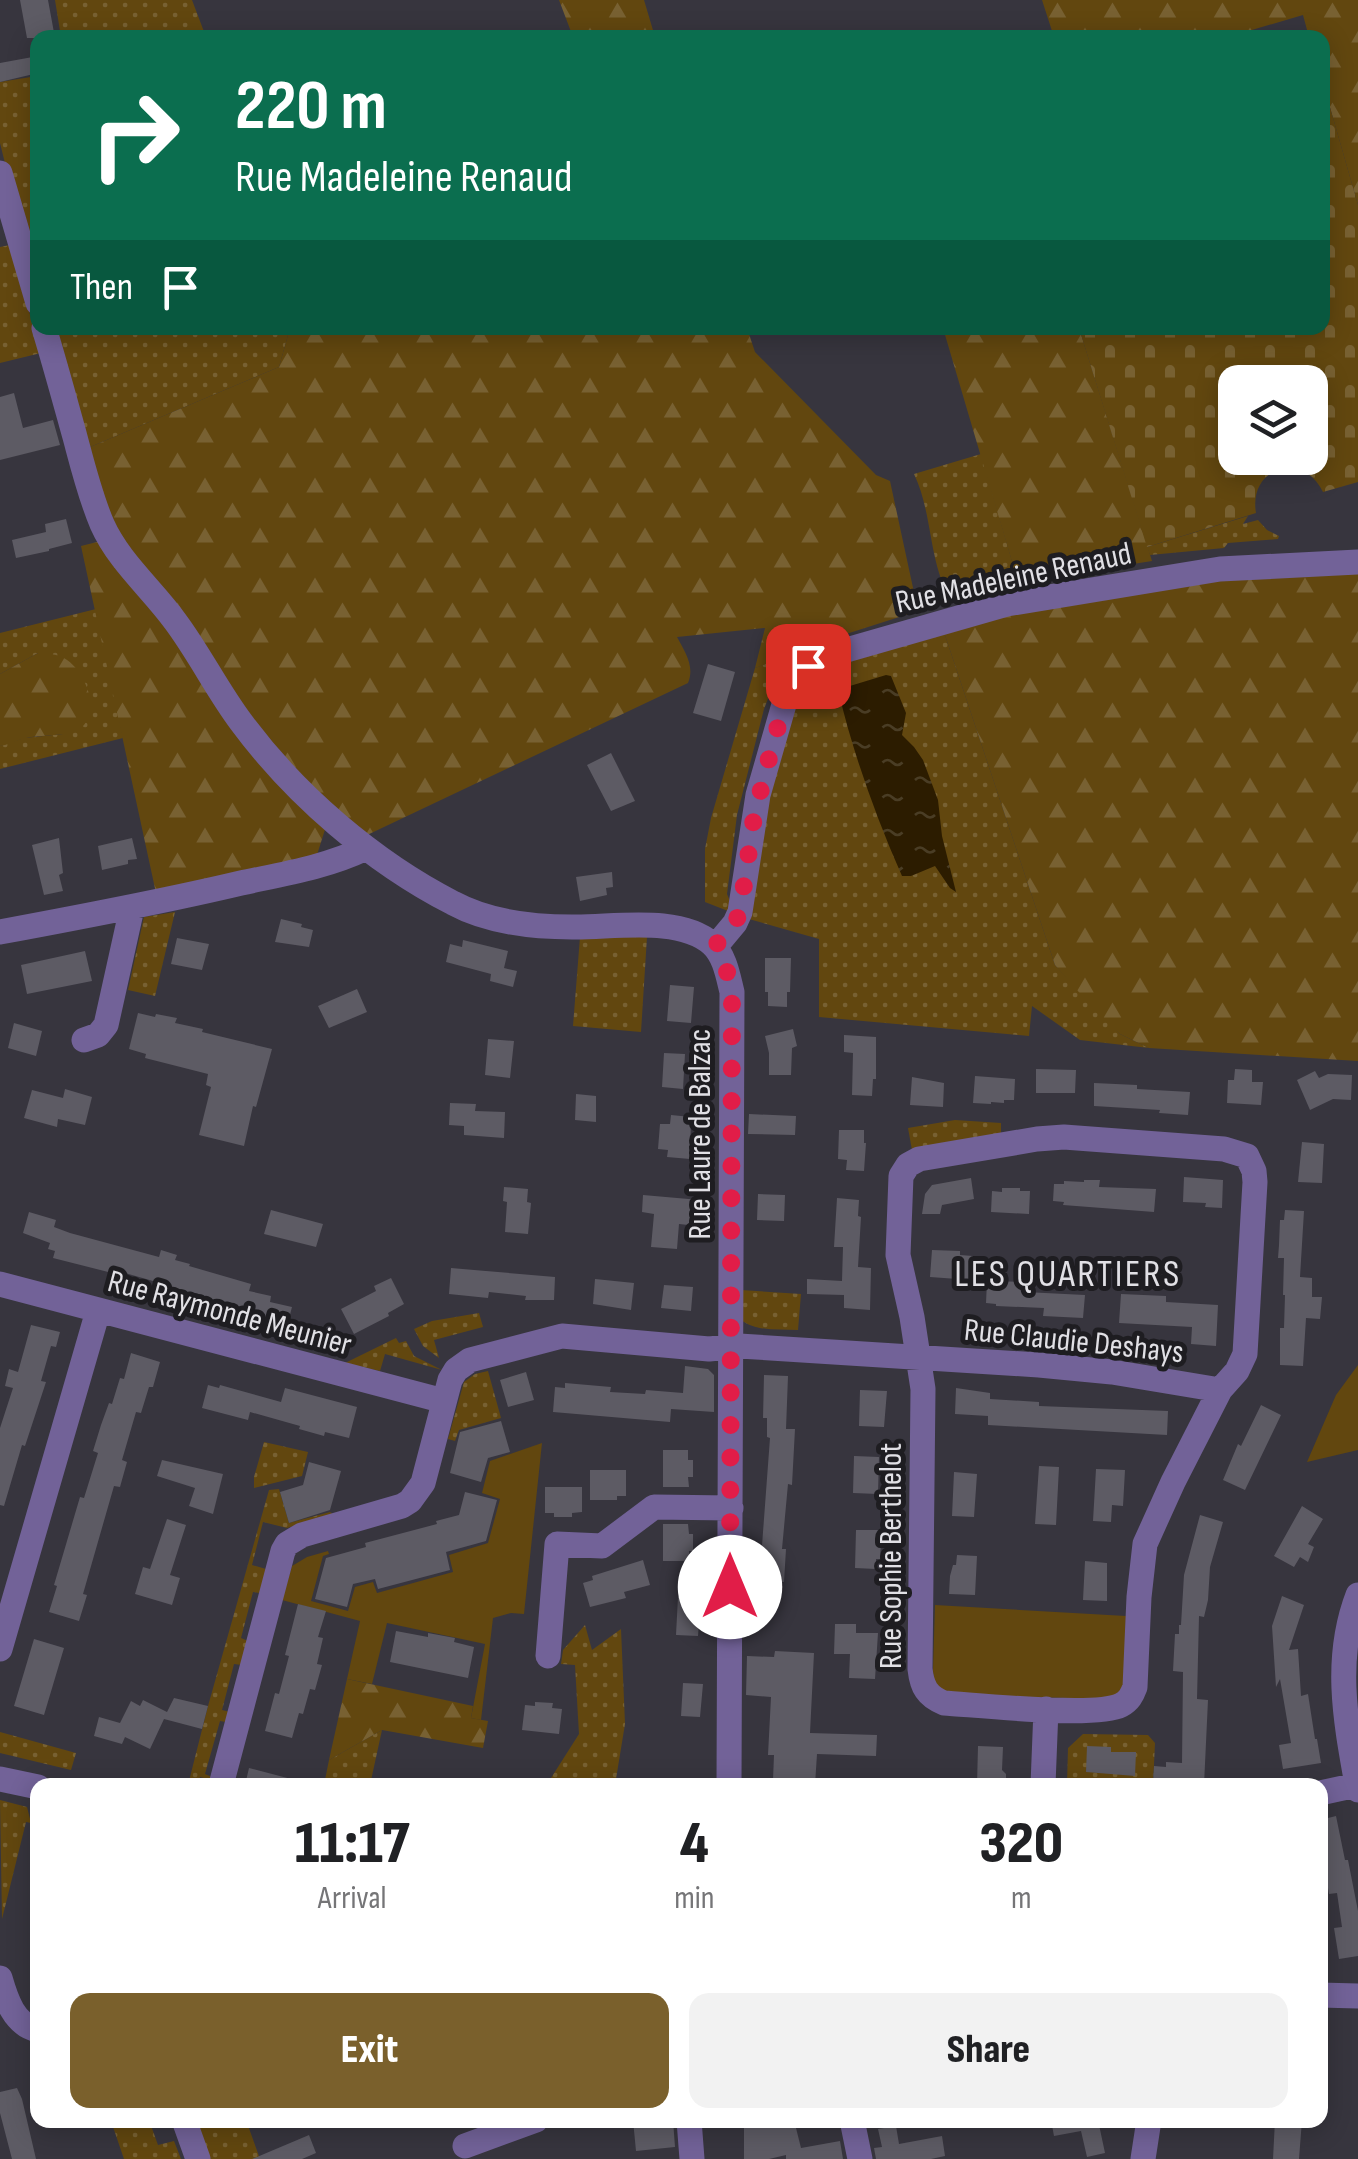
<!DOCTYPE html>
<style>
body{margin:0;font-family:"Sofia Sans Condensed",sans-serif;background:#f2f2f2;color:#202124;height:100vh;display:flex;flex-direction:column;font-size:38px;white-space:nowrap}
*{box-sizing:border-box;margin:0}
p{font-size:32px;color:#757577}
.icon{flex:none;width:55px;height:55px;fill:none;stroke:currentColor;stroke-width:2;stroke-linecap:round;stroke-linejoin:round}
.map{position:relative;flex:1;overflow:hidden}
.details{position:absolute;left:30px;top:1778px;width:1298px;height:350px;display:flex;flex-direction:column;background:#fff;border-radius:20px;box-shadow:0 5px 25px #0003}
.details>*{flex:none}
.guide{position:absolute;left:30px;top:30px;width:1300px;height:305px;border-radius:20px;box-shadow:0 5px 25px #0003;background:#0b6e4f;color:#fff;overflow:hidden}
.tools{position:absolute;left:1218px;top:365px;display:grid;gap:20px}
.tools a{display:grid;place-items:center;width:110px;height:110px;border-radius:20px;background:#fff;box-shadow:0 5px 25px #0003;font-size:50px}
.pin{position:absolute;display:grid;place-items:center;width:85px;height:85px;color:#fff;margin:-42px;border-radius:20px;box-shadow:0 5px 15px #0006}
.me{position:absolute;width:110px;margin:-55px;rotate:0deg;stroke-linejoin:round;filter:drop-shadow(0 0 8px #0008)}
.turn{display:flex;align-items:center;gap:35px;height:210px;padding:0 40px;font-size:45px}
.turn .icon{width:130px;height:130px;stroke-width:2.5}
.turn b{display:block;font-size:70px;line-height:85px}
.then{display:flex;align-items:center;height:95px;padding:0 40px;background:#0003;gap:20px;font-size:38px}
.eta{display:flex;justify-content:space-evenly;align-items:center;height:170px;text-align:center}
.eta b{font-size:60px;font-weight:800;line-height:70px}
.button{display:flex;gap:20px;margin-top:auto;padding:20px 40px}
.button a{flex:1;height:115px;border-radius:20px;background:#7a602c;color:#fff;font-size:40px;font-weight:800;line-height:115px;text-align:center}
.button a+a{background:#f2f2f2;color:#202124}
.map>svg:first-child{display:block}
</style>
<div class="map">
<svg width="1358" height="2159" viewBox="0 0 1358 2159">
<defs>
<pattern id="grass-dots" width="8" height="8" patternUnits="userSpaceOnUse" patternTransform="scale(2.5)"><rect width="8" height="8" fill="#62470f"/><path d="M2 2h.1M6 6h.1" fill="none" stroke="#786132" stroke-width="1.8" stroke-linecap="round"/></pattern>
<pattern id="forest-firs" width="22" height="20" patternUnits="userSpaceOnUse" patternTransform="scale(2.5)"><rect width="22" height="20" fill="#62470f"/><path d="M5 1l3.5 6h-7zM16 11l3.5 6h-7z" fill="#786132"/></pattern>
<pattern id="cemetery-stones" width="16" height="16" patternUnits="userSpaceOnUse" patternTransform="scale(2.5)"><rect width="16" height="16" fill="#62470f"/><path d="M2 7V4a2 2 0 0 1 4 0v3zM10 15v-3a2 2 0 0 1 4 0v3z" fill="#786132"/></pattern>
<pattern id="water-ripples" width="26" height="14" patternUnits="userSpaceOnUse" patternTransform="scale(2.5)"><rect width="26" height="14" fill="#2c1c00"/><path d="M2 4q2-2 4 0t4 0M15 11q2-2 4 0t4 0" fill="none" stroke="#4a3d25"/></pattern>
</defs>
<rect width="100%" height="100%" fill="#37353e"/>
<path fill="url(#grass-dots)" d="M55,0H192L206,37H61Z
M37,76V292L0,143V82Z
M10,245L41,353L0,363V247Z
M48,328H290L279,367L83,450Z
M981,454L1018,582L996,586L951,600C928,562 933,513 914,474Z
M1248,516L1243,524L1258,520L1267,530L1279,536L1278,539L1228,543L1224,548L1150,555L1147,547Z
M96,609L123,738L0,769V746L24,738L63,734L38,653L0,674V633Z
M944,632L1055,965L1120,1034L1149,1048L1080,1040L1032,1006L1029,1036L819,1017V939L749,919L757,844L791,703L813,673Z
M803,649L778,673L764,709L737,815L727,894L732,906L728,911L705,902V849L711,818L755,668Z
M175,912L155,996L128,990L144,917Z
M580,937H647L641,1032L573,1026Z
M955,1120L1001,1123V1135L912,1150L908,1128Z
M741,1290L801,1294L798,1330C779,1329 757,1332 741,1320Z
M479,1313L483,1327L434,1340L439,1358L423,1346L414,1329L432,1321Z
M396,1338L399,1343L406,1341L414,1356L442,1370L385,1354L380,1371L345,1363Z
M488,1371L501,1418L459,1430L455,1441L448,1439L464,1382L475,1374Z
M264,1442L308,1452L302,1476L254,1488V1477Z
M279,1489L289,1523L330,1512L333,1514L287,1528L263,1522L252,1565L266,1569L260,1593L253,1592L241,1638L248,1641L242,1665L234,1664L222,1710L230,1712L226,1722L220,1721L205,1774L212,1777L211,1780L200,1777L197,1785H188L208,1706L269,1490Z
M585,1625L592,1650L621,1629L625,1724L615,1785H563L551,1778L579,1734L575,1665L561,1664L563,1650Z
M382,1730L370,1785H324L329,1760Z
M0,1732L76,1753L71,1770L0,1753Z
M1083,1734L1148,1735L1155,1743L1153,1785H1067L1068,1748Z
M0,1800L27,1807L31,1823L26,1822L2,1919Z
M115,2120H149L158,2145L174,2141L181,2159H124L111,2121Z
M193,2120H246L260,2159H208Z"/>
<path fill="url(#forest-firs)" d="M559,0H644L655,37H573Z
M1042,0H1358V205L1323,83L1322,38L1309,37L1303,15L1228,37H1044L1053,34Z
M290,328H747L755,352L876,475L890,481L918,611L843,635L755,668L765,628L677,637C685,652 695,666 688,683L365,836L301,783L116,543L83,450L279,367Z
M943,328H1079L1152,561L1018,582Z
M101,541L328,820L316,858L156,893L81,546Z
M1358,572V1061L1149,1048L1120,1034L1100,1016L1055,965L944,632L1003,614L1220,581Z
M38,653C46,653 54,654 62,657C82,666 101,706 84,725C70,739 40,733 23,739C15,741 8,745 0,746V674Z
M347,1679L473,1706L471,1718L488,1721L483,1748L382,1730L329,1760Z"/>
<path fill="url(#cemetery-stones)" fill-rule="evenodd" d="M1323,83L1358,205V482L1323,492C1303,450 1248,467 1256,513L1147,547L1079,328H1322ZM1235,382H1310V458H1235Z"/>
<path fill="#62470f" d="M1358,1365V1450L1307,1462L1336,1395Z
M542,1443L524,1614L511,1613L493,1618L481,1720L471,1718L485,1644L387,1623L372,1684L347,1679L360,1621L282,1600L292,1566L307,1557L328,1551L329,1554L323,1556L311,1601L348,1611L355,1587L373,1582L377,1593L453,1572L449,1555L488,1543L500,1499L482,1493L490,1461Z
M935,1605L1126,1616L1124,1685L1120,1692L1109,1699L949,1695L934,1684L933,1670Z"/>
<path fill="url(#water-ripples)" d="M886,675L891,676L906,713L902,735L914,747L923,760L938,800L942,836L956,892L950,888L935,866L911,876H902C876,817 854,756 839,694L840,689Z"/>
<path fill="#5d5b64" d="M20,0H48L55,38H27Z
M38,56V73L0,82V63Z
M14,393L23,428L53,420L60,445L0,460V397Z
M66,519L72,543L49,549V551L16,558L12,540L46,532L45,524Z
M708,664L735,672L721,721L693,713Z
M611,753L635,801L611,811L587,765Z
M59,838L63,873L59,875L63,891L44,895L32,845Z
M132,838L137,859L128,860V864L102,870L98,846Z
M612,872L613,887L606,888L607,895L580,901L576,877Z
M281,919L302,924L301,927L313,930L309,947L275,942Z
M177,938L209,944L202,970L171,964Z
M463,940L508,951L504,968L517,971L513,987L490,981L491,974L446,962L450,944L462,947Z
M85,951L92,981L27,994L21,965Z
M765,958H791L790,992H787V1007L768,1006V992H765Z
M670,985L694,987L691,1023L667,1021Z
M357,989L367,1012L329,1028L318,1006Z
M138,1013L155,1017L156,1014L177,1018L175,1023L203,1029L202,1032L272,1049L256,1107L253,1106L244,1146L199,1135L211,1087L206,1085L208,1074L145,1058L146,1054L129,1049Z
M14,1023L42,1031L36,1056L8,1048Z
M793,1029L797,1046L792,1048L791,1075H769V1053L765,1036Z
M844,1035L876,1037V1079H873L872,1096L852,1095L853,1053L844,1052Z
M488,1039L514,1041L510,1078L485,1075Z
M664,1053L685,1054L683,1089L662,1087Z
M1036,1069L1076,1070L1075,1093H1036Z
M1235,1069L1252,1070V1082H1263L1261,1105L1227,1103L1228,1080H1234Z
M1315,1071L1319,1078L1328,1074L1352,1075L1351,1100L1333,1099L1310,1110L1297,1080Z
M975,1076L1015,1079L1014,1100H1004V1103L991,1102V1104L973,1103Z
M912,1077L944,1083L943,1107L910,1105Z
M1094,1083L1137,1085V1089L1190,1092L1188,1115L1159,1113L1160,1110L1094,1106Z
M65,1089L92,1097L85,1125L58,1119L57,1127L24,1118L32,1090L63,1098Z
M576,1094L596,1096V1122L575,1120Z
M450,1103L476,1104L475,1111L505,1112L504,1138L464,1135V1126L449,1125Z
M749,1114L796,1116L795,1135L748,1134Z
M671,1115L691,1117L690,1159L667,1157L668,1150L658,1149L660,1124H670Z
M839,1130H864V1143H866L864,1171L846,1170L847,1160L838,1159Z
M1302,1142L1324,1144L1322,1183L1298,1182Z
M1184,1177L1223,1180L1222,1208L1205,1207L1206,1203L1183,1202Z
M971,1178L974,1199L942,1205L940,1214H922L925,1194L932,1185Z
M1084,1180H1100L1099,1187L1156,1189L1154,1212L1063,1205L1064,1202L1053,1201L1054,1184H1064V1181L1084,1182Z
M504,1187L528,1189L527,1202L531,1203L528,1234L505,1232L507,1202L503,1201Z
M1002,1188H1020V1191H1030L1029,1214L991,1212L992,1191L1002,1192Z
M758,1194L785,1195L784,1221L757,1220Z
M643,1195L700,1200L698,1226L679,1224L677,1249L651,1247L654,1214L642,1212Z
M837,1198L859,1200L858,1216L861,1217L858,1267L871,1268L870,1310L844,1308V1295L807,1294V1279L842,1281L843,1247H834Z
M271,1210L323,1224L316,1247L264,1234Z
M1285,1210L1304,1211L1300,1277L1312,1278V1297H1322L1320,1319L1306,1318L1303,1366L1280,1365V1328H1284L1285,1295H1283L1284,1258H1278L1279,1245L1280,1220H1284Z
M29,1212L56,1220L54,1227L70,1233L159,1257L161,1250L177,1255L175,1260L190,1264L189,1266L251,1284L249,1291L271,1296L270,1302L292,1307L286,1330L258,1322L259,1318L247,1315L248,1311L160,1283L125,1273L124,1276L53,1258L55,1251L48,1249L50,1243L23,1233Z
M932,1250L960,1251V1255L973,1256L971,1280L930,1277Z
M451,1268L555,1277L554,1300H525L526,1296L489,1292L488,1298L449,1294Z
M391,1278L404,1304L388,1313L389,1316L354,1334L341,1309L376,1291L374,1286Z
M595,1279L634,1283L631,1310L593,1304Z
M987,1281L1025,1282V1292L1085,1295L1083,1318L1043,1316L1044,1308L996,1306V1304L986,1303Z
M664,1285L693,1287L691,1311L661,1308Z
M1121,1294L1166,1296V1302L1218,1305L1216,1346L1191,1344L1192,1327L1119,1323Z
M31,1325L60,1332L56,1347L51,1346L41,1381L46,1382L25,1446L22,1445L4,1506L0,1505V1428L13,1388L5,1386L9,1369L18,1372Z
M131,1353L160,1362L153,1387H149L141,1413L136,1412L122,1460L127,1462L120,1487L114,1486L83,1594L87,1595L79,1621L49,1612L57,1586L54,1585L80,1497L84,1498L98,1453L93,1451L101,1425L109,1403L112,1404L120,1378L124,1379Z
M685,1366L708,1369L714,1375V1412L671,1409L670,1422L553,1412L555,1387L565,1388V1383L611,1387L610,1392L645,1394L646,1390L683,1393Z
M526,1372L534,1400L508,1407L500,1380Z
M764,1375L788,1376L786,1429H795L792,1485L788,1484L782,1549H786L784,1582L763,1581L764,1559H761L770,1438L767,1437V1418H763Z
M208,1385L219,1388L220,1385L281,1402L285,1388L357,1407L349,1438L325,1432L324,1436L299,1429L300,1426L250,1412L248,1420L202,1408Z
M956,1388L990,1393V1399L1039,1402V1406L1168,1411L1167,1435L988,1425V1416L955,1414Z
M860,1390L887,1391L884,1427L859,1426Z
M1261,1405L1281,1415L1245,1490L1223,1480L1238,1444L1241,1446Z
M501,1421L510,1452L488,1458L481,1482L450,1473L460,1432Z
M663,1450H688V1460H693V1477H688L689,1487H663Z
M854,1456L879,1457L878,1494L853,1493Z
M162,1460L223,1474L213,1514L189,1506L195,1488L157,1476Z
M309,1462L341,1471L330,1510L289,1523L280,1492L303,1485Z
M1039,1466L1059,1467L1056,1525L1035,1524Z
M1096,1469L1125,1470L1123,1506L1112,1505L1111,1522L1093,1521Z
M590,1470H626V1496H617V1500H590Z
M954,1472L977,1474L974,1517L952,1516Z
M545,1487H582V1512L572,1513V1517H554V1513H545Z
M465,1492L497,1500L486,1541L446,1552L450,1570L378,1589L375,1579L353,1584L347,1607L315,1599L326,1558L366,1547L365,1543L437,1524L436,1521L459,1515Z
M1302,1506L1323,1519L1308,1544L1314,1547L1308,1562L1300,1557L1294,1567L1274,1556Z
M1200,1515L1223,1522L1210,1567L1208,1600L1204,1617L1199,1616L1197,1699L1208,1700L1204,1785L1153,1784L1154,1766L1166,1767V1762L1182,1763L1183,1672L1173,1671L1175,1634H1179V1625H1181L1184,1575Z
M167,1519L186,1525L170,1575L180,1578L172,1605L135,1594L143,1567L150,1569Z
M663,1524H688L689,1534H693V1551H689V1561H663Z
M856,1530H879V1541H881L880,1559H876V1569L855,1568Z
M957,1555L977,1556L975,1595L949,1594L950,1576L953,1565H956Z
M643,1560L650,1585L624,1592L626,1598L590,1607L583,1583L593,1580L592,1576Z
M1085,1561L1107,1563V1601L1083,1600Z
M1282,1596L1304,1605L1289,1650L1298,1649L1301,1696L1308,1694L1315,1739H1317L1321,1763L1283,1769L1279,1745L1291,1743L1280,1679L1276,1687L1272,1626Z
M678,1597L701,1598L698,1636L676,1635Z
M298,1604L326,1611L318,1637L323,1638L317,1664L322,1665L315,1690L310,1689L303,1714L299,1713L292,1738L265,1731L275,1693L279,1694L289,1656L285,1655Z
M835,1624H856V1633H878L875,1679L849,1678L850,1654H834Z
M396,1631L428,1637V1633L455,1638L454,1642L474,1647L468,1678L390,1662Z
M34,1639L64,1648L44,1715L14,1706Z
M775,1651L814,1653L810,1733L877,1735L876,1756L817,1754L815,1785H777V1781L773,1780L774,1755H768L771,1697L746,1695L747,1656L774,1657Z
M683,1683L703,1684L700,1717L681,1716Z
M174,1698L208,1706L202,1729L164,1719L150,1749L125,1737L122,1744L94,1736L99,1717L120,1723L131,1701L140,1706L143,1700L167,1712Z
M535,1702L553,1703L552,1708L562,1709L559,1734L522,1730L525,1705L535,1706Z
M978,1746L1003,1747L1002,1770L1006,1774V1785H977Z
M1087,1746L1111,1747V1752H1136L1135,1776L1086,1772Z
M249,1768L295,1780L294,1785H245Z
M1336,1816L1345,1860H1348L1358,1911V1956L1339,1959L1334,1928L1342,1927L1337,1893L1329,1894L1320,1840V1820Z
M17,2088L22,2099L36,2159H12L0,2113V2092Z
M633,2120H673L675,2147L636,2151Z
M744,2120H794L801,2148L840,2141L843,2159H786V2155L769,2159H744Z
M1051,2120H1098L1105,2153L1087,2157L1081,2131L1054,2136Z
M1275,2120H1302L1299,2159H1273Z
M896,2126L899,2144L942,2136L945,2156L931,2159H876L874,2148L882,2147L878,2129Z
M309,2135L316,2153L302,2159H252Z"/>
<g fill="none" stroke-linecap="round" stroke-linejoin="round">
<path stroke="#726298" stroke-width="25" d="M0,173L38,303
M44,328C55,364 65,401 75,437C83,467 90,496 102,524C119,562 151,588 175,621C199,653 217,690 241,722C295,795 373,862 453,903C488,922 533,927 572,927C612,928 679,915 712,944C725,956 728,976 732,992L729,1785
M0,932C81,917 161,902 241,883C283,874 327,867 366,848
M715,947L735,923L740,912L758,795L787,694L808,666L822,657L1007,604L1220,569L1358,562
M84,1040L98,1035L106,1025L132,908
M1064,1137L1224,1149L1247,1156L1254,1171L1255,1182L1245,1354L1237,1371L1220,1390L1173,1482L1145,1544L1139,1597L1135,1687C1132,1695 1129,1701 1121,1705C1096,1718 977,1705 944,1703C927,1696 922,1687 920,1669L923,1389L912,1317L898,1255L901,1176L908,1165L919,1159L1037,1139Z
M0,1284L444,1401
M1358,1595C1333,1660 1346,1723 1358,1790
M0,1649L98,1311
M548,1656L557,1544L602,1546L654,1507L731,1508
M0,1779L38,1787
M221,1785L283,1551L287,1544L302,1535L402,1506L410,1501L423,1483L450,1380L456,1370L470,1360L562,1336L709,1349L739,1346L1039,1365L1112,1372L1220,1390
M1043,1785L1046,1709
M1320,1793L1357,1785
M0,1978C6,1999 14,2025 38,2030
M1320,1995L1358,1996
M184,2120L198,2159
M689,2120L692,2159
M852,2120L860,2159
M465,2146L536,2120
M1143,2159L1149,2120"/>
</g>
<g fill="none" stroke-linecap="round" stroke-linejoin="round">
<path stroke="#e11d48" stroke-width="18" stroke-dasharray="0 32.4" d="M730,1587L732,992L728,974L715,946L735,923L740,912L754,817L768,762L787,694L808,666"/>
</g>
<g text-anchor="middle" stroke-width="10" stroke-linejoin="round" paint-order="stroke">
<g font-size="32" fill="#e1e0e5" stroke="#1e1d21">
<text transform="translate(1013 577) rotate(-12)" y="11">Rue Madeleine Renaud</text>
<text transform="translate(699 1134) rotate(-90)" y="11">Rue Laure de Balzac</text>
<text transform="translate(230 1312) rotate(15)" y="11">Rue Raymonde Meunier</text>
<text transform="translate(1074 1340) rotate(6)" y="11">Rue Claudie Deshays</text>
<text transform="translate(890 1556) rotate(-90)" y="11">Rue Sophie Berthelot</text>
</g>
<g font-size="38" letter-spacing="2.5" fill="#e1e0e5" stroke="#1e1d21">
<text x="1068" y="1286">LES QUARTIERS</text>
</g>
</g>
</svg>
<div class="tools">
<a><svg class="icon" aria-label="layers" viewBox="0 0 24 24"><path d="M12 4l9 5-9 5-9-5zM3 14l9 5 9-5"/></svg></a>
</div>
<div class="pin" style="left:808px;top:666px;background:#d93025"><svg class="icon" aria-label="arrive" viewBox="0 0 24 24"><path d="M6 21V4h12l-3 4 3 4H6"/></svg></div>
<svg class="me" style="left:730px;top:1587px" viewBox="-20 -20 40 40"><circle r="19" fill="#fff"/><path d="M0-13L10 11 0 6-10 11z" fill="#e11d48"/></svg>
<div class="guide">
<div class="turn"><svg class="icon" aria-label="right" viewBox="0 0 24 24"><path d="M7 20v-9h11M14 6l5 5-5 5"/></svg><div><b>220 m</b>Rue Madeleine Renaud</div></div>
<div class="then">Then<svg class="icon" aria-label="arrive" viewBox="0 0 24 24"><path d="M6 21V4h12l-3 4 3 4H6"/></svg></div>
</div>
<section class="details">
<div class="eta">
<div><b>11:17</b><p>Arrival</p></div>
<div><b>4</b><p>min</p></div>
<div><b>320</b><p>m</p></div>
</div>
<div class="button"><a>Exit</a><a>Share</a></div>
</section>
</div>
